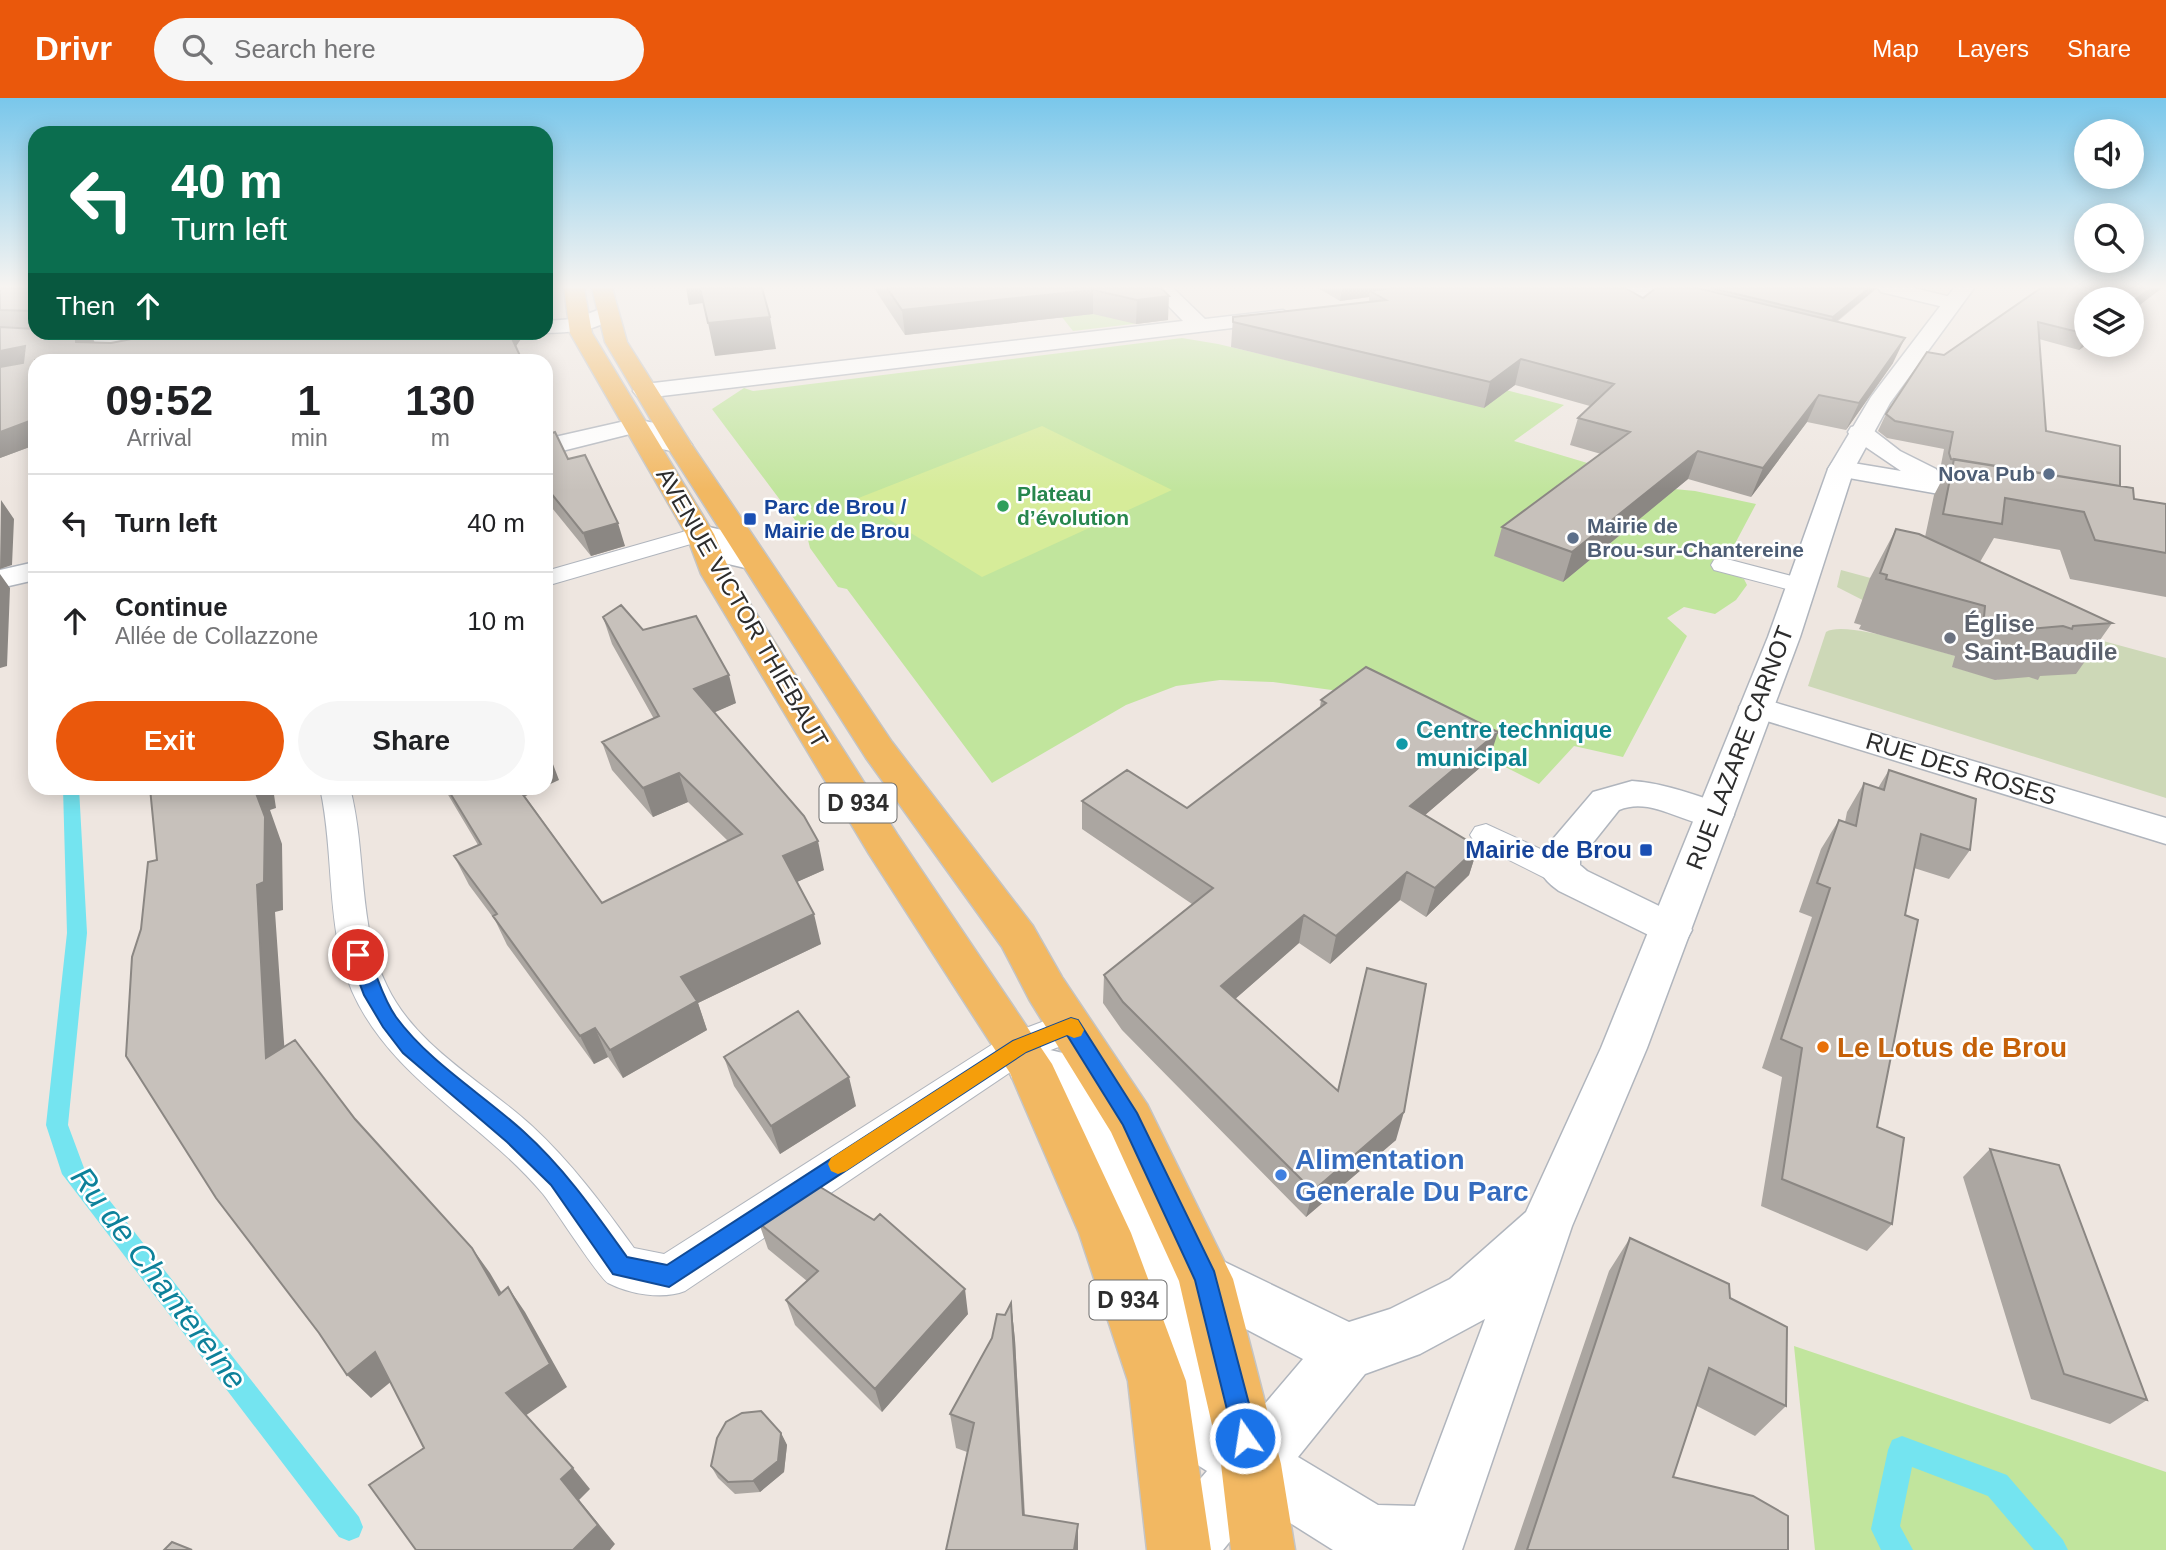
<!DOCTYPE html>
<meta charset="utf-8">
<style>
body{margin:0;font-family:Arial,sans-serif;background:#f6f6f6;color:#202124;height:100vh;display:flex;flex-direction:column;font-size:26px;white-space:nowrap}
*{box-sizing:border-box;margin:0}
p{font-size:23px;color:#757577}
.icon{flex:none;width:38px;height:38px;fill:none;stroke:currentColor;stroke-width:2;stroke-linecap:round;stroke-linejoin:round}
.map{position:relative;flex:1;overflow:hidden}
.details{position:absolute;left:28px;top:256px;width:525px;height:441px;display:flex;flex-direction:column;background:#fff;border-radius:21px;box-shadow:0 4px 18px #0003}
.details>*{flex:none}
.banner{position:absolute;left:28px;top:28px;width:525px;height:214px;border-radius:21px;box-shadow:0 4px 18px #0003;background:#0b6e4f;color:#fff;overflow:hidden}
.buttons{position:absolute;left:2074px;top:21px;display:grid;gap:14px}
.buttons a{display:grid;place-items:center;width:70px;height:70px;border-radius:50%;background:#fff;box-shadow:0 4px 18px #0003;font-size:35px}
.pin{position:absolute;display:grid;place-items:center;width:60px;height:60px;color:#fff;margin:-30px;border:4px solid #fff;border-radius:50%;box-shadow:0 2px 7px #0007}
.me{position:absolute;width:77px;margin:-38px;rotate:347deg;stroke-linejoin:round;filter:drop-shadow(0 0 5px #0008)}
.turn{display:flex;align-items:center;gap:24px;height:147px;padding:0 28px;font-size:32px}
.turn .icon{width:91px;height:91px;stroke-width:2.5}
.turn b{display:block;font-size:49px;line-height:60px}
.then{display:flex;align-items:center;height:66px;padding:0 28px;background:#0003;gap:14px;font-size:26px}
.eta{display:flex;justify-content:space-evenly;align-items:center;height:119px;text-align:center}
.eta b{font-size:42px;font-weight:700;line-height:49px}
.action{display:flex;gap:14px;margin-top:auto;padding:14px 28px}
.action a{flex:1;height:80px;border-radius:42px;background:#ea580c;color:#fff;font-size:28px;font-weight:700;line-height:80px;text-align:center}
.action a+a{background:#f6f6f6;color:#202124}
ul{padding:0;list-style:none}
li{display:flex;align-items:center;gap:21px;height:98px;padding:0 28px;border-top:2px solid #e0e0e0}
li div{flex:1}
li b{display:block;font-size:26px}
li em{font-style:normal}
header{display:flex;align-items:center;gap:42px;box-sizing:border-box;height:98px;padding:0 35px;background:#ea580c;color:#fff}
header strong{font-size:33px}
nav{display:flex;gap:38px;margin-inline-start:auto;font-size:24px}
.search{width:490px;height:63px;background:#f6f6f6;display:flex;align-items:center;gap:18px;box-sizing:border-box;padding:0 24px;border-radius:38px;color:#757577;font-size:26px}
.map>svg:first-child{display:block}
</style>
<header>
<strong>Drivr</strong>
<div class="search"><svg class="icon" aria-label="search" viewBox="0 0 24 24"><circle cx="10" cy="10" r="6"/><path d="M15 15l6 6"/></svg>Search here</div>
<nav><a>Map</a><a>Layers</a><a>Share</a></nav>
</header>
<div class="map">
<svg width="2166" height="1452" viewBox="0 0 2166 1452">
<rect width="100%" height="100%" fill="#eee6e0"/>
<path fill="#c1e59d" d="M1046,199L1149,224L1073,233Z
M1182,240L1218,246L1353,278L1460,280L1564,307L1514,343L1674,391L1695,393L1756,406L1721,472L1744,481L1747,487L1736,502L1715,516L1684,509L1667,520L1687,538L1623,659L1574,648L1539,686L1361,596L1273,584L1220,582L1176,588L1126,607L992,685L847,491L838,489L810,450L807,438L712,311L744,290L753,293Z
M1794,1248L2166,1374V1452H1815Z"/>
<path fill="#cdd8b7" d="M1841,472L2166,560V700L1808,588L1826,534C1846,522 1930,551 1955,558L1953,569L1998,582L2000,572L1837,489Z"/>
<path fill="#d6ec99" d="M1042,328L1172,392L982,479L856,401Z"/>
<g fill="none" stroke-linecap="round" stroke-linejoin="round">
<path fill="#74e4f0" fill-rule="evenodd" d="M63,690H79L87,835L68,1027L84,1070L359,1419L363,1429L359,1439L349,1443L339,1439L62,1076L46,1027L67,835Z
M1902,1338L2007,1377L2063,1442L2068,1452H2034L1988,1398L1912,1369L1900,1428L1913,1452H1881L1871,1431L1888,1352L1892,1342Z"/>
<g stroke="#b0b5bd" stroke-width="2">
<path id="lane" d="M700,429L708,431L712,436L708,441L546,488V473Z
M1723,460L1811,483L1814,488L1811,493L1802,495L1714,472L1711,467L1714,462Z
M320,690H350C367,754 357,828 387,888C416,949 484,984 532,1028C571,1064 603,1107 634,1150L664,1156L1007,937L1071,913L1084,917L1090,928L1084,939L1033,959L685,1193C663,1202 629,1196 608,1185C599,1180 555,1111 543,1096C484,1025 390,980 352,893C325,829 335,757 320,690Z
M1486,726L1571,765L1575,773L1571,781L1559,785L1547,781L1475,745L1470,737L1475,729Z"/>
</g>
<g stroke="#b0b5bd" stroke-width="3">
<path id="street" d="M1151,190H1173L1205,221L1283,212L1293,218L1283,224L645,300L637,298L633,293L637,288L645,286L1183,223Z
M1615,190H1650L1705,204L1708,208L1698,214L1618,194Z
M1878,190H1914L1959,201L1962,205L1952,211L1881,194Z
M606,209L613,211L616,215C602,234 568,234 546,235L543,234H546V223L574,221Z
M0,233L166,239L177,245L166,251L70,250L0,245Z
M634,321L665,327L672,338L688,342L692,347L688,352C676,355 666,352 654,349L647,338L634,335L546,357V341Z
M1860,327L1869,329L1900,353L1936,371L1940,377L1938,380L2000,391L2003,397L2000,403L1990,405L1832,377L1828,371L1832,365L1841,363L1901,373L1851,339L1848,334L1851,329Z
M700,427L731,434L744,452L764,457L769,463L764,469L754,472L724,465L711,447L690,442L686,436L690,430Z
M35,464V482L0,490V472Z
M1756,599L2166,720V746L1744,616L1739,609L1744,602Z
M1632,683C1665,685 1697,698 1729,708L1734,717L1729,726C1692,736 1656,696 1619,712L1580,761V767L1587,773L1686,821L1692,832L1686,843L1671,848L1559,793C1540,780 1535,769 1547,748L1593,694Z"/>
</g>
<g stroke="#b0b5bd" stroke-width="3">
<path id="secondary" d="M1954,190H1974L1890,305L1854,371L1800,539L1647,950L1572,1128L1462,1452H1333L1260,1406L1223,1452H1150L1159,1429L1207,1373L1182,1357L1173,1336L1148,1212L1104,1090L1055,991L1012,980L1006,966L1012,952L1029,947L1088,961L1146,1069L1185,1166L1206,1155L1349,1224L1390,1211L1450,1181L1526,1114L1601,950L1768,539L1828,371L1871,299ZM1202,1208L1303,1261L1246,1328L1229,1317ZM1485,1221L1415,1408L1378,1407L1298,1359L1365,1276L1420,1256Z"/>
</g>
<g stroke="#c4c4c4" stroke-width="3">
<path id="primary" d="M564,190H584L592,235L714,436L731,476L897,736L1052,966L1131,1135L1186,1283L1211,1452H1147L1128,1283L1079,1135L1010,975L869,756L701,476L686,436L570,235Z
M592,190H612L627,244L692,347L892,644L1033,828L1062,879L1147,1006L1233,1181L1281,1366L1295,1452H1231L1221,1366L1179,1183L1111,1034L1030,903L1002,849L866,660L666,347L605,244Z"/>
</g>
<use href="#lane" fill="#fff" fill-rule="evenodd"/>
<use href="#street" fill="#fff" fill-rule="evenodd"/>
<use href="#secondary" fill="#fff" fill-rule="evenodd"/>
<use href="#primary" fill="#f2b862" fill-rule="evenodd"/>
</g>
<path fill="#aba6a1" d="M0,190H35V234H89L95,245H111L156,236L109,234H526L35,262V347L0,360Z
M874,190H1161L1168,222L1136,226L1093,216L905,237Z
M1318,190H1625L1643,200L1708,193L1709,190H1877L1837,224L1893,265L1846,332L1807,324L1751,399L1688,381L1563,484L1494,458L1502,429L1601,356L1570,347L1578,320L1590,308L1515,287L1484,310L1231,249L1233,219L1369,204V199L1340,203Z
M2086,201V247L2079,252L2039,241L2046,333L2120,388L2134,401L2166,406V499L2070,481L2060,452L1994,440L1980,464L2112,525L2076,576L2040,578L2038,582L2029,579L1995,582L1952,569L1955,558L1859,531L1861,527L1854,525L1870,480L1896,431L1925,439L1934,397L1944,378H1942L1940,372L1944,351L1887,340L1878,333L1886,316L1944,257Z
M546,315L553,335L568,361L625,448L591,458L548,405H546Z
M603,519L643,532L736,605L714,614L824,772L797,784L821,846L698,905L707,932L623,980L608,959L594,966L507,847L495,822L469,787L454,758L478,747L444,690H543L525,698L602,805L728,743L688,704L653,719L612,672L602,644L654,621L612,546Z
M1321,602L1489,662L1425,717L1478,749L1469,777L1426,819L1400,802L1330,866L1299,845L1235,901L1338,993L1360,898L1396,1042L1306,1119L1122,932L1103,905L1104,877L1192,806L1082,731V703L1187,710L1320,609Z
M1889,672L1970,752L1949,781L1914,770L1905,817L1877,1029L1892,1126L1867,1153L1761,1108L1782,979L1762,970L1812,819L1799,814L1821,751L1839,722L1845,724L1847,714L1864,685L1878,690Z
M724,959L856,1008L780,1056L734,988Z
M1990,1051L2147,1302L2110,1326L2031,1301L1963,1079Z
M759,1125L968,1216L882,1314L795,1227L786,1202L807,1183L768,1151Z
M1630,1140L1730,1200L1786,1308L1755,1338L1697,1308L1673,1379L1788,1452H1514L1609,1173Z
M1011,1205L1015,1242L1025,1417L1078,1426V1452H946L967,1354L956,1350L950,1316Z
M781,1335L787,1347L784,1374L760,1394L735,1396L718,1380L711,1368Z"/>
<path fill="#8b8783" d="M546,190H548L551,201L546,208Z
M686,190H700L703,205L689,207Z
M1342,190H1446L1370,193L1369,199L1340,203Z
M1869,190H1877L1828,230L1833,219Z
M2151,190H2162L2132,213V204Z
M1093,192V216L905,237L902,212Z
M1169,198L1168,222L1136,226L1137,202Z
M770,219L776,251L715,258L708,225Z
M89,234L100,254L76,244V240Z
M509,234H526L514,251Z
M2086,239V247L2079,252Z
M1905,240L1893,265L1846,332L1859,305Z
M25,248L35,265L0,275V253Z
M1521,261L1515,287L1484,310L1490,284Z
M1819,297L1807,324L1751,399L1763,370Z
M546,316L553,337L546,339Z
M35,321V347L0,360V334Z
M1698,353L1688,381L1563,484L1572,454Z
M1,402L14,421L12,467L0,471Z
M618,425L625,448L591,458L583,435Z
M0,476L10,490L7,568L0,570Z
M729,577L736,605L702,620L694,591Z
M1498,634L1489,662L1403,736L1410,708Z
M548,653L559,682L546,688V654Z
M679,675L688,704L653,719L643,690Z
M254,690H273L276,710L270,712L282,746L283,812L275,814L287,987L266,960L257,787Z
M514,690H543L519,701Z
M818,743L824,772L790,787L783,758Z
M1478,749L1469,777L1426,819L1435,790Z
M1407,774L1400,802L1330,866L1336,838Z
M814,816L821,846L698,905L707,932L623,980L610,952L681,879Z
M1304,817L1299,845L1218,916L1221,888Z
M595,930L608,959L594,966L580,938Z
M849,979L856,1008L780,1056L771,1028Z
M1404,1014L1396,1042L1306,1119L1313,1093Z
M472,1150L490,1175L517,1221L499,1197Z
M508,1189L525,1214L567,1289L525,1318L506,1295Z
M965,1191L968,1216L882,1314L875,1291Z
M1011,1205L1015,1242L1026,1447L1023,1417Z
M375,1254L398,1278L371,1300L347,1277Z
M781,1335L787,1347L784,1374L760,1394L753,1383Z
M573,1370L590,1391L579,1402L615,1446L610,1452H573L561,1381Z
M1078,1426V1452H1074Z"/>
<path fill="#c7c1bb" stroke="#8b8783" stroke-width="2" d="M0,190H35V213L0,212Z
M700,190H762L770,219L708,225Z
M887,190H1161L1169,198L1137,202L1093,192L902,212Z
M1393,190H1625L1643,200L1656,190H1697L1905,240L1859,305L1819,297L1763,370L1698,353L1572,454L1502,429L1630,334L1578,320L1614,286L1521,261L1490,284L1233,224V219L1386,202L1370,193Z
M1711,190H1869L1833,219Z
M2041,190H2151L2132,204V201H2086V236L2038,224L2046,333L2120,348V388L1951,361L1949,355L1953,334L1895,323L1886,316L1927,254L1944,257Z
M0,229L35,231V234H89L76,240V244L111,245L162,235L179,234H509L522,262H35V321L0,334V269L23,265L25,248L0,253Z
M555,334L568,361L585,357L618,425L583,435L546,389V337Z
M1954,361L2133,390L2134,401L2166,406V455L2095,442L2084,414L2005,400L2002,426L1943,416Z
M1896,431L1919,436L2112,525L2073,528L2072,531L2063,528L2028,531L1984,519L1985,508L1886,481L1887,477L1880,475Z
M621,507L643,532L696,518L729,577L694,591L804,718L818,743L783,758L814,816L681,879L697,903L610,952L595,930L580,938L493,818L497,816L454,758L481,746L447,690H518L602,805L742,736L679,675L643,690L602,644L659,618L603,519Z
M1366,569L1498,634L1410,708L1478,749L1435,790L1407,774L1336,838L1304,817L1221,888L1338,993L1367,870L1426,886L1404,1014L1313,1093L1123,904L1104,877L1213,790L1082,703L1127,672L1187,710L1326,605L1321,602Z
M1889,672L1976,701L1970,752L1921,736L1905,817L1918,822L1877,1029L1904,1040L1892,1126L1782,1081L1802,950L1781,941L1830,790L1817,785L1839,722L1856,728L1864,685L1884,692Z
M150,690H254L265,719L264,784L257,787L266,960L295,942L355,1021L472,1150L499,1197L508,1189L550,1266L506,1295L573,1370L561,1381L598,1427L573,1452H416L369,1387L424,1350L375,1254L347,1277L319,1235L216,1100L126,958L132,859L141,831L148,764L157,762Z
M798,913L849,979L771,1028L724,959Z
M1990,1051L2059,1067L2147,1302L2064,1276Z
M817,1087L874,1122L880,1116L965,1191L875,1291L786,1202L818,1173L759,1125Z
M1630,1140L1729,1186L1730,1200L1787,1229L1786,1308L1709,1270L1673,1379L1753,1398L1788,1418V1452H1527Z
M1011,1205L1023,1417L1078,1426L1074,1452H946L974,1325L950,1316L992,1240L997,1216L1005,1217Z
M761,1313L781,1335L778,1363L753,1383L728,1384L711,1368L717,1340L726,1324L742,1315Z
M172,1444L192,1452H164Z"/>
<linearGradient id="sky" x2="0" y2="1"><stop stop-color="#79c7eb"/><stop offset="0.48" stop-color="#f7f4f1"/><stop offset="1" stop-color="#f7f4f1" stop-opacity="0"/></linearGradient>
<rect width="2166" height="393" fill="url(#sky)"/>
<path fill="#1a73e8" stroke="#114b97" stroke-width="2" d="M358,850L365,852C377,874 381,898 396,919C429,964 481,995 523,1033C565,1071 594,1113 627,1159L667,1167L1013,943L1071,920L1078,922L1137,1015L1214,1173L1258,1340L1254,1348L1245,1352L1236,1348L1195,1182L1123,1027L1067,937L1026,954L669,1189L613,1176L551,1087L507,1044L403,955L383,929L364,897L349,857Z"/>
<path fill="#f59e0b" d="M1071,920L1078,922L1084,932L1081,938L1074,940L1067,937L1026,954L846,1073L838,1076L831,1073L828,1066L831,1060L1013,943Z"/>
<g fill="#5c6f8a" stroke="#fff" stroke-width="2.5">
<circle cx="2049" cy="376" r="7"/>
<circle cx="1573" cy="440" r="7"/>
</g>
<circle fill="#2e9e5b" stroke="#fff" stroke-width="2.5" cx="1003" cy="408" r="7"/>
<g fill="#1a4fb4" stroke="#fff" stroke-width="2.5">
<rect x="743" y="414" width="14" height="14" rx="3.5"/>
<rect x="1639" y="745" width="14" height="14" rx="3.5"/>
</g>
<circle fill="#6b7280" stroke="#fff" stroke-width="2.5" cx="1950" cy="540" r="7"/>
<circle fill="#0f9aa8" stroke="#fff" stroke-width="2.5" cx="1402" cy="646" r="7"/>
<circle fill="#e8710a" stroke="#fff" stroke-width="2.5" cx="1823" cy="949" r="7"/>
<circle fill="#3f7fe0" stroke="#fff" stroke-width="2.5" cx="1281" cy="1077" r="7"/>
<g text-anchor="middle" stroke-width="5" stroke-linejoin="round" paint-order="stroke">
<g font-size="21" font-weight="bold" fill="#4e5e75" stroke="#fff" text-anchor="end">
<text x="2035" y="383">Nova Pub</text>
<text x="1587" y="435" text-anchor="start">Mairie de<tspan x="1587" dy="24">Brou-sur-Chantereine</tspan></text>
</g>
<g font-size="21" font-weight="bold" fill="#27864d" stroke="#fff" text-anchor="start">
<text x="1017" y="403">Plateau<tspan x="1017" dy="24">d’évolution</tspan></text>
</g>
<g font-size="21" font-weight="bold" fill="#164399" stroke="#fff" text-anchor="start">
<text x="764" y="416">Parc de Brou /<tspan x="764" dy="24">Mairie de Brou</tspan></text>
</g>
<g fill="#fff" stroke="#6c6c6c" stroke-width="2">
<rect x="819.5" y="685.5" width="77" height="39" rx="5"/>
<rect x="1089.5" y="1182.5" width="77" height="39" rx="5"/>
</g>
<g font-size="23" font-weight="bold" fill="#2d2d2d">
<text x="858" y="713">D 934</text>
<text x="1128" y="1210">D 934</text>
</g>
<g font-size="24" fill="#2d2d2d" stroke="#fff">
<text transform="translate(742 510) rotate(60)" y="8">AVENUE VICTOR THIÉBAUT</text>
<text transform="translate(1740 650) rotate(-69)" y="8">RUE LAZARE CARNOT</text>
<text transform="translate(1961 671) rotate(17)" y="8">RUE DES ROSES</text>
</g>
<g font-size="24" font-weight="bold" fill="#5b616d" stroke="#fff" text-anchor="start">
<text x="1964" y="534">Église<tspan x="1964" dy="28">Saint-Baudile</tspan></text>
</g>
<g font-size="24" font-weight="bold" fill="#0d838f" stroke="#fff" text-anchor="start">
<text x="1416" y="640">Centre technique<tspan x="1416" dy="28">municipal</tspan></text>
</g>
<g font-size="24" font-weight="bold" fill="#164399" stroke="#fff" text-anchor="end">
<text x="1632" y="760">Mairie de Brou</text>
</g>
<g font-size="28" font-weight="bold" fill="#c56008" stroke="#fff" text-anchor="start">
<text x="1837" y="959">Le Lotus de Brou</text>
</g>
<g font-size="28" font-weight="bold" fill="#366cbe" stroke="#fff" text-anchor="start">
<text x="1295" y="1071">Alimentation<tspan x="1295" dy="32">Generale Du Parc</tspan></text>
</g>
<g font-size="32" font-style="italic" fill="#0d819a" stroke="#fff">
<text transform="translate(159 1180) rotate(53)" y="11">Ru de Chantereine</text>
</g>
</g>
</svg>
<div class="buttons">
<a><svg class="icon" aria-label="sound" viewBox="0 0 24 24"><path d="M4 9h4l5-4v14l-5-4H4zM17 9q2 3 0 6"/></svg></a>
<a><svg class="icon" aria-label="search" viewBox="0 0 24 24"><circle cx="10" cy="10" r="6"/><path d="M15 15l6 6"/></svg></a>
<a><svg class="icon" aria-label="layers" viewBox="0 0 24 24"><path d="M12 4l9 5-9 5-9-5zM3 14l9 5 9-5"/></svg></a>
</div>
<div class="pin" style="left:358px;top:857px;background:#d93025"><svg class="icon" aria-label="arrive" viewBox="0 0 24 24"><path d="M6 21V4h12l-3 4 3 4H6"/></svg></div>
<svg class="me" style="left:1245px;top:1340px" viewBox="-20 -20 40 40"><circle r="17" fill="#1a73e8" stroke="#fff" stroke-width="3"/><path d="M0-11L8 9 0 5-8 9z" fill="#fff"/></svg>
<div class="banner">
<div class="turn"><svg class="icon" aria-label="left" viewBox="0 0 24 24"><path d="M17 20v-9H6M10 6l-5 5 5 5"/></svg><div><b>40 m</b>Turn left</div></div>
<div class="then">Then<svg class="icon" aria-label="ahead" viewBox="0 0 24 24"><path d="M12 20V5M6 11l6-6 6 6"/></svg></div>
</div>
<section class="details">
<div class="eta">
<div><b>09:52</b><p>Arrival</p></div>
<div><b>1</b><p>min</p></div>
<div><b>130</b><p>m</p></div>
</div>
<ul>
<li><svg class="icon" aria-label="left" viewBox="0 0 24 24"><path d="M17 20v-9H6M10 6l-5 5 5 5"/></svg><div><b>Turn left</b></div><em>40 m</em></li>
<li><svg class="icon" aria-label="ahead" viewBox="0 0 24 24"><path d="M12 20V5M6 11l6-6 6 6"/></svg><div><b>Continue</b><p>Allée de Collazzone</p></div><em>10 m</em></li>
</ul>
<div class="action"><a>Exit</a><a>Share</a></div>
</section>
</div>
